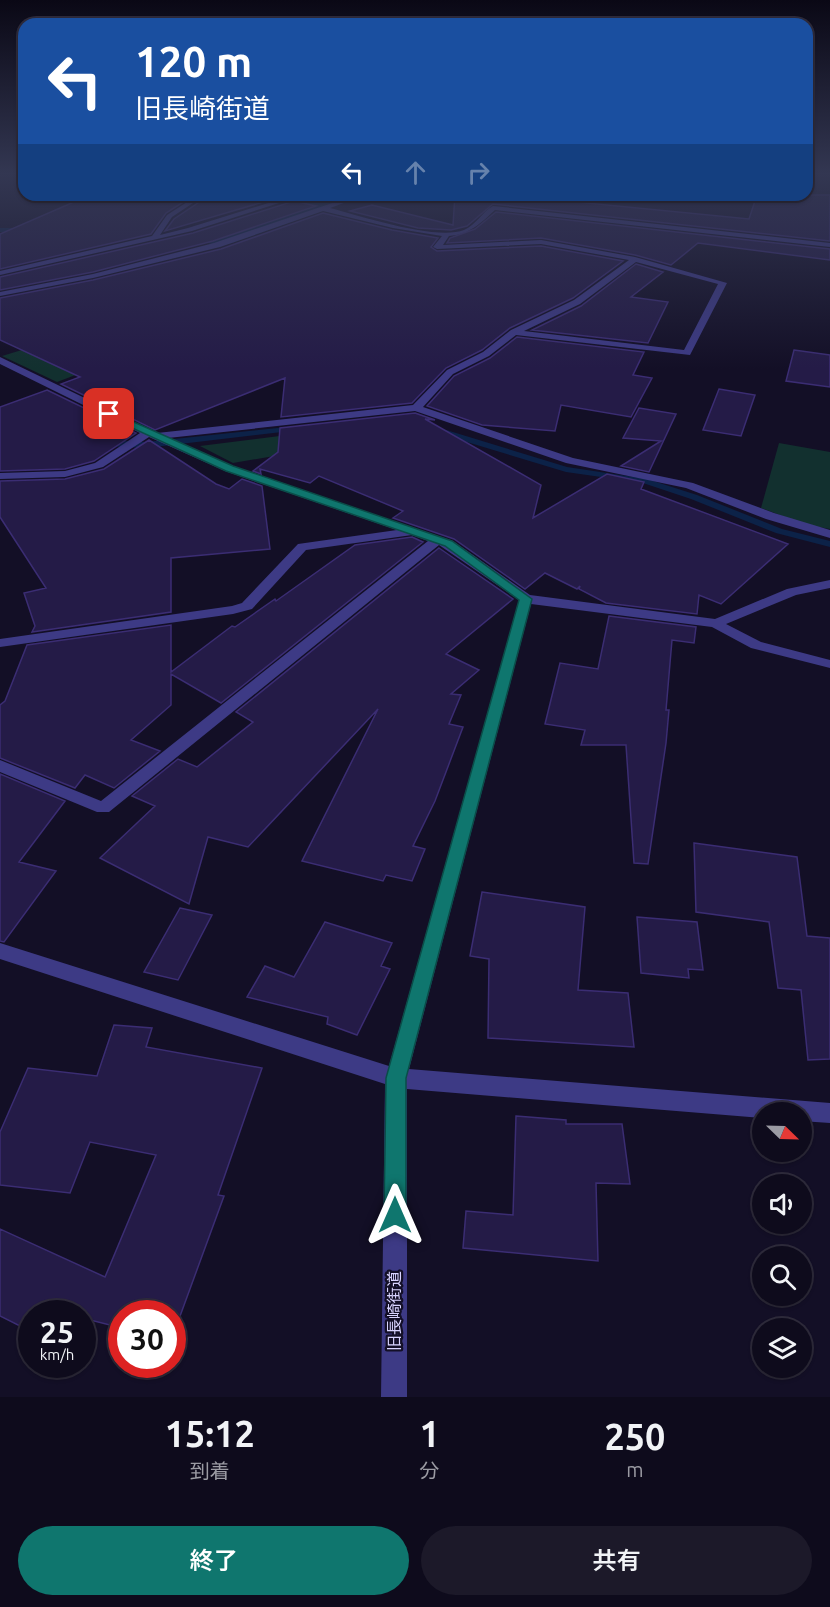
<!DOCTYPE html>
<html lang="ja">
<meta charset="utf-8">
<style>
body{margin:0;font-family:Ubuntu,"Noto Sans JP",sans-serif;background:#1c1929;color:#f1f3f6;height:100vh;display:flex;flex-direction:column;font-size:22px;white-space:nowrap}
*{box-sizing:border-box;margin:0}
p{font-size:20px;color:#9b9ba3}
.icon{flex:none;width:33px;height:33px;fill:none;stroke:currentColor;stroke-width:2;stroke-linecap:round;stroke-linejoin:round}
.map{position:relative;height:1397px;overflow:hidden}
.panel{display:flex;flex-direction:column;background:#0e0b1c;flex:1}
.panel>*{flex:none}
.guide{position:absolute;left:18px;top:18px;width:795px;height:183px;border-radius:18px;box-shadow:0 2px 4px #0004,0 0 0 2px #2e2b3b;background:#1a4fa0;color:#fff;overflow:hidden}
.needle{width:39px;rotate:113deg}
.tools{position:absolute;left:752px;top:1102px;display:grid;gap:12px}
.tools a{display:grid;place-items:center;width:60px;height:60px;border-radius:50%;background:#0e0b1c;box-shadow:0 2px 4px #0004,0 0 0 2px #2e2b3b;font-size:30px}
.speed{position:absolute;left:18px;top:1300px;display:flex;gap:12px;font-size:30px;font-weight:700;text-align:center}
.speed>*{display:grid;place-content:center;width:78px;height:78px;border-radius:50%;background:#0e0b1c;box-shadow:0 2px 4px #0004,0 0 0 2px #2e2b3b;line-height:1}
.speed small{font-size:15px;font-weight:400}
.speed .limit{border:9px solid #d22;background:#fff;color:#111}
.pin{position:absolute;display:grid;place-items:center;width:51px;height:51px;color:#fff;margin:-26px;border-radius:12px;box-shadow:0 3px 9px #0006}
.me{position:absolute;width:66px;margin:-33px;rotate:0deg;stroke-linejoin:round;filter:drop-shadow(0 0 4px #0008)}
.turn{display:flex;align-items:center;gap:21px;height:126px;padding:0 18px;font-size:27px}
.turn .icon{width:78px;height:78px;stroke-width:2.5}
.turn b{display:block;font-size:42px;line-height:51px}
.lanes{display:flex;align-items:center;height:57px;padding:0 18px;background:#0003;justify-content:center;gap:30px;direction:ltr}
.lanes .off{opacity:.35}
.eta{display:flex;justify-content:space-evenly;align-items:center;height:102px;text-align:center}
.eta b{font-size:36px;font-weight:600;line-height:42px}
.primary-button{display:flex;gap:12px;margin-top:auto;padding:12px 18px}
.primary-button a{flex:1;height:69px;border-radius:36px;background:#0f766e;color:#fff;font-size:24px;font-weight:600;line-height:69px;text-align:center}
.primary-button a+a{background:#1c1929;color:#f1f3f6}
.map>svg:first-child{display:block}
</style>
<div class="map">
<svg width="830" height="1397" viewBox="0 0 830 1397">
<rect width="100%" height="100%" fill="#130f26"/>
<path fill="#12302f" d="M48,342L126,356L57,382L2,356Z
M390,422L373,439L233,463L200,446Z
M779,443L830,452V529L807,525L761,508Z"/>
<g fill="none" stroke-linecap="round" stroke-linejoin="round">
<path fill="#0c2248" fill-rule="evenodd" d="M0,228H24L27,230L24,232H0Z
M296,426H299V430L146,448L105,446L101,443L105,440L146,442Z
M437,429H443L567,467L647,479L697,495L782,529L830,541V547L776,533L691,499L643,483L566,472L437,433Z"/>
<path fill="#0c2248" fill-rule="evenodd" d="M311,195H355L350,201L232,243L220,246L208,243L204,236L208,229Z"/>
</g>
<path fill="#241b47" stroke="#3b2d73" stroke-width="1.5" d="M90,195H152L188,199L166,213L151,234L0,269V234Z
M226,195L280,197L165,231L174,219L201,201Z
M455,195H571L566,201L749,219L757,195H830V241L493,204L467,226L451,230L418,228L350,211L372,205L453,225Z
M294,201L316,206L213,241L93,272L0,290V277L193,233Z
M496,212L830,249V260L698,243L671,265L635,255L541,238L447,243L450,238L475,229Z
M323,213L392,230L438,238L431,247L437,251L541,246L623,261L573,298L510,328L482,350L446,368L412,403L281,417L285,378L155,430L61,384L80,377L0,340V298L93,280L221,249Z
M636,264L663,272L631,297L668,302L648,343L532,330L581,306Z
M517,337L644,352L633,375L652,378L631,417L561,405L555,431L482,425L427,406L454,376L490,358Z
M794,350L830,355V387L786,381Z
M719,389L755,395L741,436L703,430Z
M47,390L136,433L94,461L65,469L0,471V407Z
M639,408L676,414L649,472L621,466L661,441L623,438Z
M415,413L435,420L425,419L541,485L533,518L607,474L644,482L641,489L788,544L721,604L699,595L697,614L606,603L579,589L580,586L577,589L545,573L525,589L454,539L393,518L403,511L319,476L310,483L260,469L261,474L253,471L278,452L280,428Z
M149,440L216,484L229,489L242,479L262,486L270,549L171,558V612L32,632L35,626L24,593L46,588L0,517V481L65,479L104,469Z
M412,537L423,542L221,703L171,674V705L131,740L160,751L114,788L85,775L75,788L0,758V705L5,701L27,645L171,625V672L232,626L235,627L275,599L276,601L355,545Z
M439,548L513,599L446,654L479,670L451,694L461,695L449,724L463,727L435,801L413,846L425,849L412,881L386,875L383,881L302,861L378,709L248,847L208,837L189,904L100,858L155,806L132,796L178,759L197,767L253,722L236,712Z
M609,616L696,627L694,643L672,640L666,710H669L666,743L648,864L634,863L626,745H581L585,730L545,724L560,663L598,669Z
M0,774L65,801L19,862L56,871L4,942L0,941Z
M694,843L797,857L807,936L830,938V1059L808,1060L801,990L778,988L769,922L696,912Z
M482,892L585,907L578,990L628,993L634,1047L488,1038L489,959L470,956Z
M180,908L212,915L178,980L144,972Z
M637,917L697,922L703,970L688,969L689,978L641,973Z
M325,922L392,943L381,966L390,969L357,1035L327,1024L328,1017L247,997L265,966L294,977Z
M114,1025L152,1028L146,1047L262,1068L218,1195L224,1196L172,1338V1314H122V1328L82,1318V1314H67L41,1307L37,1314H32V1324L28,1330L0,1316V1229L105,1277L156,1155L90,1142L70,1193L0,1185V1132L28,1068L97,1076Z
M516,1116L566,1120V1124H622L630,1184L596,1183L598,1261L463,1248L466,1211L513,1215Z"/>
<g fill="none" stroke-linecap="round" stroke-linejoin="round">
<path fill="#3d3a85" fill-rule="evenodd" d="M198,195H205L172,217L160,235L188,228L294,195H304L192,231L0,275V271L152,236L167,215Z
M356,195H365L330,208C361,216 436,241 464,230C476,225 482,212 493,206L830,243V247L495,210C480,224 470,234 449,236L443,245L541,240L635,257L727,283L690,355L516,335L489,356L453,374L423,407L573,458L693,483L774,513L830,530V538L766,519L686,488L566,463L415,411L168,438L233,467L453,541L530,595L715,619L787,589L830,580V588L796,595L726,624L761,642L830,660V668L751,648L712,627L531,604L409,1069L830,1103V1123L801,1121V1113H762V1118L407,1089V1397H381L385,1084L0,959V943L389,1066L519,600L439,545L109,812H97L0,772V760L101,801L428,541L412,535L306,550L252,609L233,614L0,647V639L232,606L242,603L298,544L397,530L225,471L149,437L103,467L65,477L0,479V473L65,471L95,463L140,433L0,364V357L157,433L413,405L447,370L483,352L511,330L574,300L629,260L541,244L437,249L433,247L442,236L393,228L323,211L220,247L93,278L0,296V292L93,274L214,243ZM636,262L718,284L684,350L524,331L580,304Z"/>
</g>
<linearGradient id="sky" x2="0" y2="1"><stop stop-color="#0a0815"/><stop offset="0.47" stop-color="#333752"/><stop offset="1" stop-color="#333752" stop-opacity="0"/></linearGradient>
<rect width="830" height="369" fill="url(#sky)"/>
<path fill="#0f766e" stroke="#0a4d48" stroke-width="1.5" d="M109,411L233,466L452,541L532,599L406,1078V1215L403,1222L395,1226L387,1222L384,1215L386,1078L519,600L445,546L226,471L106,416L105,414Z"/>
<g text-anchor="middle" stroke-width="4.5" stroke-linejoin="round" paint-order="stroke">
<g font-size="16" fill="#d9d4ff" stroke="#130f26">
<text transform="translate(394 1311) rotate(-90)" y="6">旧長崎街道</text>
</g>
</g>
</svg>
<div class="tools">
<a><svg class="needle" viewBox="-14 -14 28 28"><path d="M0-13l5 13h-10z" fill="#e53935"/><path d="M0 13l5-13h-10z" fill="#9b9ba3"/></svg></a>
<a><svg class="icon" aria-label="sound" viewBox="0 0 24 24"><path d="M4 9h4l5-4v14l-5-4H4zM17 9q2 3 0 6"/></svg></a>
<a><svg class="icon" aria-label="search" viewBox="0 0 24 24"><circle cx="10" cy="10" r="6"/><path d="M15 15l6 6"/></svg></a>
<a><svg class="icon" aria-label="layers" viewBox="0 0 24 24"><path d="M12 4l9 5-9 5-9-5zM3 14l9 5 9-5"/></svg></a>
</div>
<div class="speed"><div>25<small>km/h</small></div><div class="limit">30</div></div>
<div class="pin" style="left:109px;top:414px;background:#d93025"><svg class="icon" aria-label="arrive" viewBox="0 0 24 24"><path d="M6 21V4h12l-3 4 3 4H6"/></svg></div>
<svg class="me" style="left:395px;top:1215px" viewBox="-20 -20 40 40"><path d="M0-17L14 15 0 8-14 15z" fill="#0f766e" stroke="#fff" stroke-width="4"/></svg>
<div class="guide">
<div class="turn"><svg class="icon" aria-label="left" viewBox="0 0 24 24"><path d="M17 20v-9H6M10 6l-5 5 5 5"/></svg><div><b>120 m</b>旧長崎街道</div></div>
<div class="lanes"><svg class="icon" aria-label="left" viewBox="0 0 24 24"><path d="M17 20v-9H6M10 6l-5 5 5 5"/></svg><svg class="icon off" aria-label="ahead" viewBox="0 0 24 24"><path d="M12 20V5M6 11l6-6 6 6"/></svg><svg class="icon off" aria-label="right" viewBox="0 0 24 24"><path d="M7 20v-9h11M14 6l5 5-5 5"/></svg></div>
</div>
</div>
<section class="panel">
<div class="eta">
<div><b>15:12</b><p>到着</p></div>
<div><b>1</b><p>分</p></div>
<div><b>250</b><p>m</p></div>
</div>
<div class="primary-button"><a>終了</a><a>共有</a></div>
</section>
